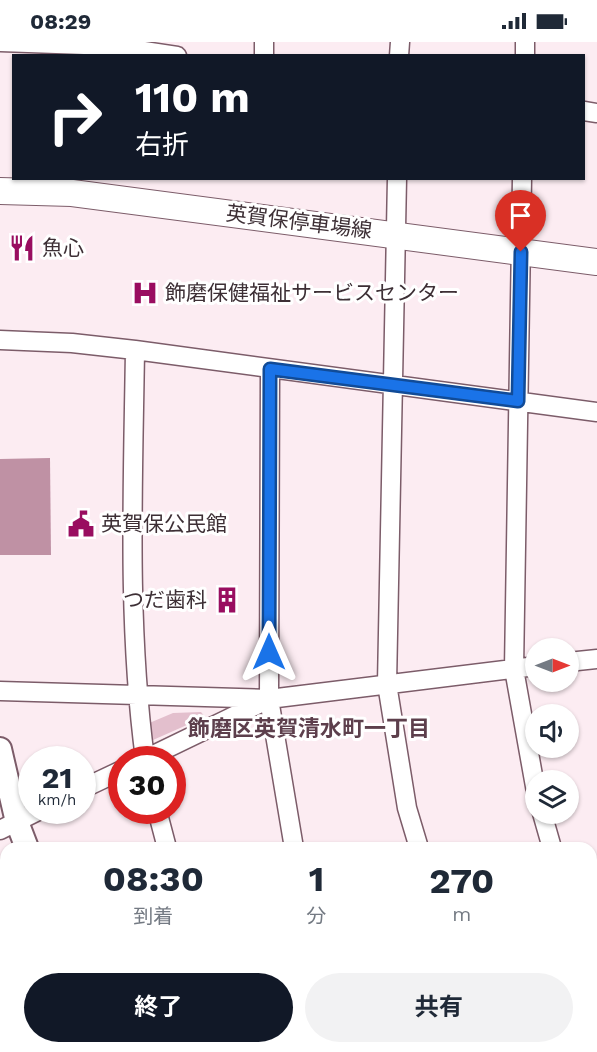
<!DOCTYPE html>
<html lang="ja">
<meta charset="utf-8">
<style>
body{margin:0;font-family:"Work Sans","Noto Sans JP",sans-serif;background:#f2f2f3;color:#1f2937;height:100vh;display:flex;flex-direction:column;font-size:22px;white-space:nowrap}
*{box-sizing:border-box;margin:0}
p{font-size:20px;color:#747a83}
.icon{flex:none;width:33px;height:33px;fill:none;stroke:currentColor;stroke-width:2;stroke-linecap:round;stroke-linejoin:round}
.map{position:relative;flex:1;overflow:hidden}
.panel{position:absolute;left:0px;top:800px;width:597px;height:212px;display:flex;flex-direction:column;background:#fff;border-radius:18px 18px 0 0;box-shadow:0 2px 4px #0004}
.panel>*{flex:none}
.hud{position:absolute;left:12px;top:12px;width:573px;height:126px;border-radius:0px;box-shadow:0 2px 4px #0004;background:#111827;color:#fff;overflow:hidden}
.needle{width:39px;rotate:90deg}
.buttons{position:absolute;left:525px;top:596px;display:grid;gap:12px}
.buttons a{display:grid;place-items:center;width:54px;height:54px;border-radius:50%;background:#fff;box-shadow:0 2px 4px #0004;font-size:30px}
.speed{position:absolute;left:18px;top:704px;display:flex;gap:12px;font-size:30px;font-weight:700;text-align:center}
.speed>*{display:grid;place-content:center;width:78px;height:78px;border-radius:50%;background:#fff;box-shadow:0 2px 4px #0004;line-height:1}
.speed small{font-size:15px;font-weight:400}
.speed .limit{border:9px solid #d22;background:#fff;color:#111}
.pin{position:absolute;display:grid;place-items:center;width:51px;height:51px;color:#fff;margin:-62px -26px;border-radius:50% 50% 50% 0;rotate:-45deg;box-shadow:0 0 6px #0007}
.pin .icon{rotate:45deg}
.me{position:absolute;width:66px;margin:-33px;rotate:0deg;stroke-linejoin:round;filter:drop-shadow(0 0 4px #0008)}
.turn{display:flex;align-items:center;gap:21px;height:126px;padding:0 24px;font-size:27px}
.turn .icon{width:78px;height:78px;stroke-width:2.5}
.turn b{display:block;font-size:42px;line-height:51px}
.eta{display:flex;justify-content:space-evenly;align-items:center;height:102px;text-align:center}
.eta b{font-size:36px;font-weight:700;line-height:42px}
.action{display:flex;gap:12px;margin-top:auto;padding:12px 24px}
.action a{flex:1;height:69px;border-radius:36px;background:#111827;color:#fff;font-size:24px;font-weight:700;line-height:69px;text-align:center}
.action a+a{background:#f2f2f3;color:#1f2937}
.status{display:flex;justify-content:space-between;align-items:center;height:42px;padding:0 30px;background:#fff;direction:ltr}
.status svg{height:16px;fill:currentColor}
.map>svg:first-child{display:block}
</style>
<div class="status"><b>08:29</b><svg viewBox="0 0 49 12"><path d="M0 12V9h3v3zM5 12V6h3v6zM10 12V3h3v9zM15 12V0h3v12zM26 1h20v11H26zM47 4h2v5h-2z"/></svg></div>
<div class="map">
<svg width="597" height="1010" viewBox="0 0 597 1010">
<rect width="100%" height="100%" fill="#fcecf2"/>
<path fill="#e3bfcd" d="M201,670L205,675L153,698L147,682L173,671Z"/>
<path fill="#bf91a4" d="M50,416L51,513H0V417Z"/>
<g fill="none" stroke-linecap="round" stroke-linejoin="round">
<g stroke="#7c5c69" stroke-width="21">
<path id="minor" d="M0,0L112,4L177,14
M264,14V0
M399,14L400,0
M525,14V0
M584,69L597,71
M397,136L387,642L407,766L419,806
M522,136L514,627L536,750
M0,298L72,301L135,308L597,370
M135,308C133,445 127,581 145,717L269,657
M270,327L269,657L294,806
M568,620L597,617
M0,649L269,657L536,624
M82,747L122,728
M157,768L167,806
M542,771L552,806
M0,788L40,768
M591,888L597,885
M591,906L597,916
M243,1005L245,1010
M501,1005L504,1010
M382,1010L391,1005"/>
</g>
<g stroke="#7c5c69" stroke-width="26">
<path id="tertiary" d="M0,707L17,780L27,806
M110,1005L113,1010"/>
</g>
<g stroke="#7c5c69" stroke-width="28">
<path id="secondary" d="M0,149L72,151L597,220"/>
</g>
<use href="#minor" stroke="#fff" stroke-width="18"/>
<use href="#tertiary" stroke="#fff" stroke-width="22"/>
<use href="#secondary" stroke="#fff" stroke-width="26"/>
</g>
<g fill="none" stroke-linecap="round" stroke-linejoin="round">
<g stroke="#114b97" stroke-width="15">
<path id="route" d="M269,610L270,327L518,359L521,210"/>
</g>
<use href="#route" stroke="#1a73e8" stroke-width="10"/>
</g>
<defs>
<g id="restaurant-bare" transform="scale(2.07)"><path d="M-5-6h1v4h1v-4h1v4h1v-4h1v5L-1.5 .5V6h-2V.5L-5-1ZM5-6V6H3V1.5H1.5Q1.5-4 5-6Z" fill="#990d60" stroke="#fff" stroke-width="2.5" paint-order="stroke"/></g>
<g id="hospital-bare" transform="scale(2.07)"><path d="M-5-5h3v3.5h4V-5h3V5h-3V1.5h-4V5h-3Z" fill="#990d60" stroke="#fff" stroke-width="2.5" paint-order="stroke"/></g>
<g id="civic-bare" transform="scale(2.07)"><path d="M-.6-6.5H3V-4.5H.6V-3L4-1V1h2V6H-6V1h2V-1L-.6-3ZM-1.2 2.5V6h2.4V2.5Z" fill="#990d60" stroke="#fff" stroke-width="2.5" paint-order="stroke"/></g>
<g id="building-bare" transform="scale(2.07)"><path d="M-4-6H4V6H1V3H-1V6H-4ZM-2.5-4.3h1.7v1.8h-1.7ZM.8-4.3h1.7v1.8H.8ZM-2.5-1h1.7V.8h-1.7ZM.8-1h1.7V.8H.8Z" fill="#990d60" stroke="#fff" stroke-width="2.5" paint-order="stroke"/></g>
</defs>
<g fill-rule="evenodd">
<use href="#restaurant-bare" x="22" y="206"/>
<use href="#hospital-bare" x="145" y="251"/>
<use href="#civic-bare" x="81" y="482"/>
<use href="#building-bare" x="227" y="558"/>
</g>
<g text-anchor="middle" stroke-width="6" stroke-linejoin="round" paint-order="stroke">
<g font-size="21" fill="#3d2f35" stroke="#fff">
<text transform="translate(299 180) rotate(7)" y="7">英賀保停車場線</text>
</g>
<g font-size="21" fill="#3d2f35" stroke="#fff" text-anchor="start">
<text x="42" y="213">魚心</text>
<text x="165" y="258">飾磨保健福祉サービスセンター</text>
<text x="101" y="489">英賀保公民館</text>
<text x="207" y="565" text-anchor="end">つだ歯科</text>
</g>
<g font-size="22" font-weight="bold" fill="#5d3f4c" stroke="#fff">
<text x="309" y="694">飾磨区英賀清水町一丁目</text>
</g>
</g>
</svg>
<div class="buttons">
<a><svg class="needle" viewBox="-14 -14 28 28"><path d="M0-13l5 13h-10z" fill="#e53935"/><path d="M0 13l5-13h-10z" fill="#747a83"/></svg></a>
<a><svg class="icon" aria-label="sound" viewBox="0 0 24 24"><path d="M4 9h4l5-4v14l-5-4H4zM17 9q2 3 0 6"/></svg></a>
<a><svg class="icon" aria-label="layers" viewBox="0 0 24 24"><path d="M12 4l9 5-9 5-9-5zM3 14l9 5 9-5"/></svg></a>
</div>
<div class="speed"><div>21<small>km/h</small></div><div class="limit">30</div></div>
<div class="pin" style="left:521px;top:210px;background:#d93025"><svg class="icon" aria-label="arrive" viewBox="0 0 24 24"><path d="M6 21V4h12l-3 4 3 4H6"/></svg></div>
<svg class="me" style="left:269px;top:610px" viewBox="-20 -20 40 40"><path d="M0-17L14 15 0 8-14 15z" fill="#1a73e8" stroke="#fff" stroke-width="4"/></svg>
<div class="hud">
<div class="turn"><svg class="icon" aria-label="right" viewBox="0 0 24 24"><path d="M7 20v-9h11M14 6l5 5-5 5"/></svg><div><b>110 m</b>右折</div></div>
</div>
<section class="panel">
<div class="eta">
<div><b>08:30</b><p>到着</p></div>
<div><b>1</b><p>分</p></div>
<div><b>270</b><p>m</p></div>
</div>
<div class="action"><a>終了</a><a>共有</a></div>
</section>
</div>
